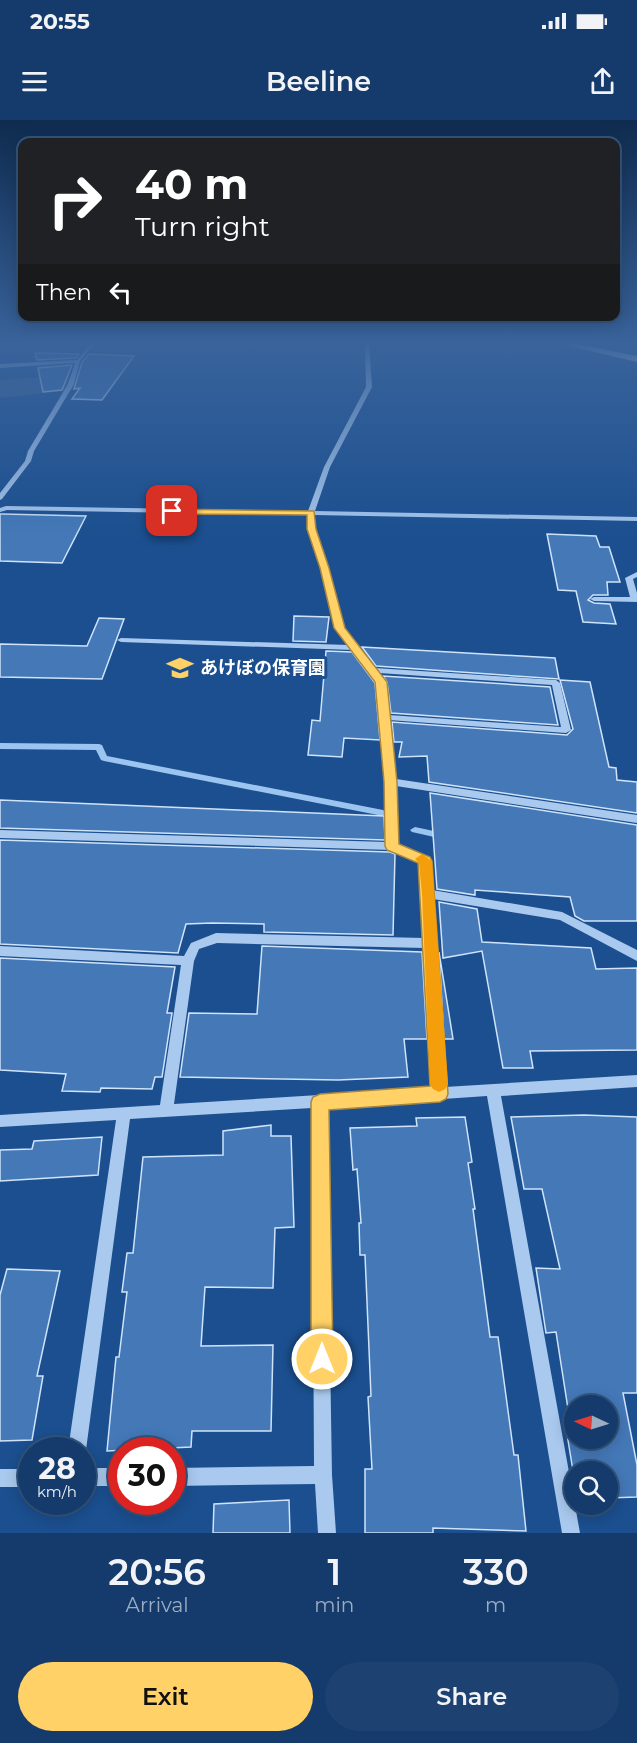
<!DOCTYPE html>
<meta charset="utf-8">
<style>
body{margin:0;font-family:Montserrat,"Noto Sans JP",sans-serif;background:#1d4271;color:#f1f3f6;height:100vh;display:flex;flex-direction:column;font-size:22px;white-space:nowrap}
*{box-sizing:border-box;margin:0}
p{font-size:20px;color:#9dadc1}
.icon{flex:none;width:33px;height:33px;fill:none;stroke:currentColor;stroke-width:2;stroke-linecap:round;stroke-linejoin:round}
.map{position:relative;height:1413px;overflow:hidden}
.drawer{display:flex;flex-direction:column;background:#143b6b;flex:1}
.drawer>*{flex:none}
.guide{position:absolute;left:18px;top:18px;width:602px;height:183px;border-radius:12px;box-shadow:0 3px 15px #0003,0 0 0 2px #33557e;background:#202124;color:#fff;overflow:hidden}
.needle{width:39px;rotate:274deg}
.controls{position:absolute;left:564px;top:1275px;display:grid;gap:12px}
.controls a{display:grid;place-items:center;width:54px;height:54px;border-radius:50%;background:#143b6b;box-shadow:0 3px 15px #0003,0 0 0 2px #33557e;font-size:30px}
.speed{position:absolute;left:18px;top:1317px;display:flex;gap:12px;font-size:30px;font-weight:700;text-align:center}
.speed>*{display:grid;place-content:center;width:78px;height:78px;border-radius:50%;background:#143b6b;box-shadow:0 3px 15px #0003,0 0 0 2px #33557e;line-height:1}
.speed small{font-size:15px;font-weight:400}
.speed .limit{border:9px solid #d22;background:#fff;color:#111}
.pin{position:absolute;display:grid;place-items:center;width:51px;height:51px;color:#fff;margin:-26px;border-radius:12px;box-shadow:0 3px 9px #0006}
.me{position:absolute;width:66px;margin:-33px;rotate:0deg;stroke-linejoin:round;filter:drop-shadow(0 0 4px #0008)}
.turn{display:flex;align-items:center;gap:21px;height:126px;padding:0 18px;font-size:27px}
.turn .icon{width:78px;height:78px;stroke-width:2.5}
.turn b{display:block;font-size:42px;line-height:51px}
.then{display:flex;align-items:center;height:57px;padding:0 18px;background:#0003;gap:12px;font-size:22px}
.eta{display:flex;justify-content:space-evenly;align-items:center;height:102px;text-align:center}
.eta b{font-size:36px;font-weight:600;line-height:42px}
.primary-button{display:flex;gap:12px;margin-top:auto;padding:12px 18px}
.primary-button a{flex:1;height:69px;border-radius:36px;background:#ffd166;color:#111;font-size:24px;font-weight:600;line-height:69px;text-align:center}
.primary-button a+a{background:#1d4271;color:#f1f3f6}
.status{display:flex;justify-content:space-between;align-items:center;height:42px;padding:0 30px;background:#143b6b;direction:ltr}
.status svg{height:16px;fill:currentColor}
header{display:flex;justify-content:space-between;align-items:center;height:78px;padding:0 18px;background:#143b6b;font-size:27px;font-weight:600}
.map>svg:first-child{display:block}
</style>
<div class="status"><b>20:55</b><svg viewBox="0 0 49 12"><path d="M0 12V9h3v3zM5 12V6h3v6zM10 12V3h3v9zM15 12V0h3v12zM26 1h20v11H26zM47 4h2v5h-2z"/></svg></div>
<header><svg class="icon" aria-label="menu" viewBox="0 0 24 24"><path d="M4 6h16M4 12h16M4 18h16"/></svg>Beeline<svg class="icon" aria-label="share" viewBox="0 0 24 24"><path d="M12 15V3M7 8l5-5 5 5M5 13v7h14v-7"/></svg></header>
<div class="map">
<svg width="637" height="1413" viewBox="0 0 637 1413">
<rect width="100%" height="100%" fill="#1b4f8f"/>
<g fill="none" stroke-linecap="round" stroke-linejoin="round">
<path fill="#9cc4f0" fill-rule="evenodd" d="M0,623L99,624L102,625L107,636L383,690L387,693L383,696L104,641L101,640L96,630L0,629Z
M415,707L443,713L448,716L443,719L412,712L410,710Z"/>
<path fill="#3c6290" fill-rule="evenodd" d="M62,256L72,258L76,264L72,270L0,278V260Z"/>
</g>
<path fill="#4478b7" stroke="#cfe3fa" stroke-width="1.5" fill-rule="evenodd" d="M35,233L79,234L76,238L37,240Z
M89,234L134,236L102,280L72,279L80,268L74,269L82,242Z
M72,245L62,270L43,272L38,248Z
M0,394H2L86,396L62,443L0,441Z
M547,414L596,416L600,427H609L620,462H607L608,475H593L588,480L594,483L610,484L616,504L583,502L576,471L558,470Z
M294,496L329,497L326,522L293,521Z
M99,498L124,499L102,559L0,557V524L87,526Z
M362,527L555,538L559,559L376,546Z
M326,531L352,532L375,563L380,620L344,618L342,637L308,635L312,600L320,601Z
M383,556L550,567L558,605L391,593L387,562Z
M560,560L590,562L609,647L616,648L617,660L637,662V693L429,662L427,636L399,637L402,622H394L392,602L567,615L573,609Z
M430,673L637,705V801H584L575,796L570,777L475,770V775L437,769Z
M0,680L384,696L385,720L0,708Z
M0,720L390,732L395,734L393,815L264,812V804L212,803L186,804L178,833L0,824Z
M439,782L477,789L482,822L591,828L596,849L637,848V930L530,931L533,948H503L482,831L443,838Z
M262,826L422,832L427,919H404L408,957L338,960L180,957L189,893L257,894Z
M439,832L453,919H444Z
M0,838L175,847L167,893H172L162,957H155L152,969L101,968L100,972L62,971L66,954L0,950Z
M584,995L637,997V1273H623L637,1345V1377L608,1378V1352H574V1357L566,1308H571L556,1212L546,1213L536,1148L560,1149L542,1069H524L511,997ZM574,1286H608V1318H574Z
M465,997L472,1042L468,1043L475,1089H473L490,1217H498L514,1335H518L526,1411L433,1408V1413H365V1349H372L368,1277L371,1276L365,1135H360L359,1103H361L357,1049L353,1050L350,1008L417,1006L416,998Z
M271,1005V1016H291L294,1107L275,1108L273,1168L205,1167L201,1226L273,1225L271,1311H192L191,1327L107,1331L116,1237H119L127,1172H122L127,1133H133L143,1037L223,1035V1011Z
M102,1017L98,1055L0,1061V1030L32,1029L34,1021Z
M7,1149L60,1151L37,1256H43L32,1320L0,1321V1175Z
M289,1380L290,1413H213L214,1384Z"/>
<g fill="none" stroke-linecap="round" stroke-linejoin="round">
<path fill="#a9c9ee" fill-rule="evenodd" d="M92,222H96L80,241L74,264L34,331L31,341L2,379L0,380V373L25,341L28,331L68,264L75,243L0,248V244L77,240Z
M365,222H369L372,267L330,347L315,391L637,397V401L314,395L315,409L329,448L344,508L375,548L556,560L560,563L571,610L566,613L389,600L396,659L637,695V703L396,666L397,724L429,738L432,770L562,792L637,830V841L560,800L433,779L445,967L637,955V967L501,976L580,1413H562L487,976L326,987L332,1355L336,1413H318L315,1364L172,1366V1348L314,1346L312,988L130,999L86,1330L82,1337V1330H68L116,1000L0,1007V995L160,985L181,845L0,836V826L184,836L191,823L216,813L424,818L420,743L391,730L0,718V710L387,722L386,662L377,562L353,530L121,522L117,520L121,518L349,525L336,508L321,448L307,409L308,395L7,390L0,392V388L6,386L308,391L324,347L366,267ZM379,553L552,565L561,607L389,595L385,562ZM217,823L424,828L432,968L174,984L194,841L199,829Z
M637,452V457L633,459L637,473V482L594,481L590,479L594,477H630L625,458Z
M82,1348H122V1366H82Z
M0,1349H32V1367H0Z"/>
<path fill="#fff" fill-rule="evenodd" d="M552,222H567L637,236V242Z"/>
</g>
<linearGradient id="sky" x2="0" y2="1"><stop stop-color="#0f2b4f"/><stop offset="0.53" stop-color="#39639b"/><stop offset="1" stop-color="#39639b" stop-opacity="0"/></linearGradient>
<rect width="637" height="420" fill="url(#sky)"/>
<path fill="#ffd166" stroke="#a68842" stroke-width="1.5" d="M168,389L314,391L316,409L329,448L345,508L387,562L397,662L399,724L430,737L432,741L448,974L446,979L440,982L329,990L333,1239L329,1246L322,1249L314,1246L311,1239V982L313,977L320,974L430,966L418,743L387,730L385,726L384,662L375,562L334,508L320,448L307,409V395L172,394L168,393Z"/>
<path fill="#f59e0b" d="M422,734L432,741L448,964L445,969L439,972L433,969L430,964L422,774L419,743L415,739Z"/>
<defs>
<g id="school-bare" transform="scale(2.07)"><path d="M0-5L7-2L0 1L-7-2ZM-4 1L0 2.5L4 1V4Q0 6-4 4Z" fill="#ffd166" stroke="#1b4f8f" stroke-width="2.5" paint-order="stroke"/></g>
</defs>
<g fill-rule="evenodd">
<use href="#school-bare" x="180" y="548"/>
</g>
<g text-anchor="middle" stroke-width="6" stroke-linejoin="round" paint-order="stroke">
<g font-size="18" font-weight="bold" fill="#fff" stroke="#1b4f8f" text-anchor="start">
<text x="200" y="554">あけぼの保育園</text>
</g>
</g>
</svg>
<div class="controls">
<a><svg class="needle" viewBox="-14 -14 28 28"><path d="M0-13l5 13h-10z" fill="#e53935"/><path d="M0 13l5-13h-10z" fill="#9dadc1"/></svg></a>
<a><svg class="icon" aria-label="search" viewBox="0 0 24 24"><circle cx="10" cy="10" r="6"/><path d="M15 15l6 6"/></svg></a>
</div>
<div class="speed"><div>28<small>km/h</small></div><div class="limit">30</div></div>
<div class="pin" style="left:172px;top:391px;background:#d93025"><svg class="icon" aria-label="arrive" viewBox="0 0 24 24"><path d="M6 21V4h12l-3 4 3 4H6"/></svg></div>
<svg class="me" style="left:322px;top:1239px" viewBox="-20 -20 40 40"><circle r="17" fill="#ffd166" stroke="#fff" stroke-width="3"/><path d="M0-11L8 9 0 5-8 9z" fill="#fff"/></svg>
<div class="guide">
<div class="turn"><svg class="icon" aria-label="right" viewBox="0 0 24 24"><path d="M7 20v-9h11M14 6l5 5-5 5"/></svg><div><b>40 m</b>Turn right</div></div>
<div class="then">Then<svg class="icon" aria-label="left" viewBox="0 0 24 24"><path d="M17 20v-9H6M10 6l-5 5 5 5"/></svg></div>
</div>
</div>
<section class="drawer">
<div class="eta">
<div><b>20:56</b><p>Arrival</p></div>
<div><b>1</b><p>min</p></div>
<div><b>330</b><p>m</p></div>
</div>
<div class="primary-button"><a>Exit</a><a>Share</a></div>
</section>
